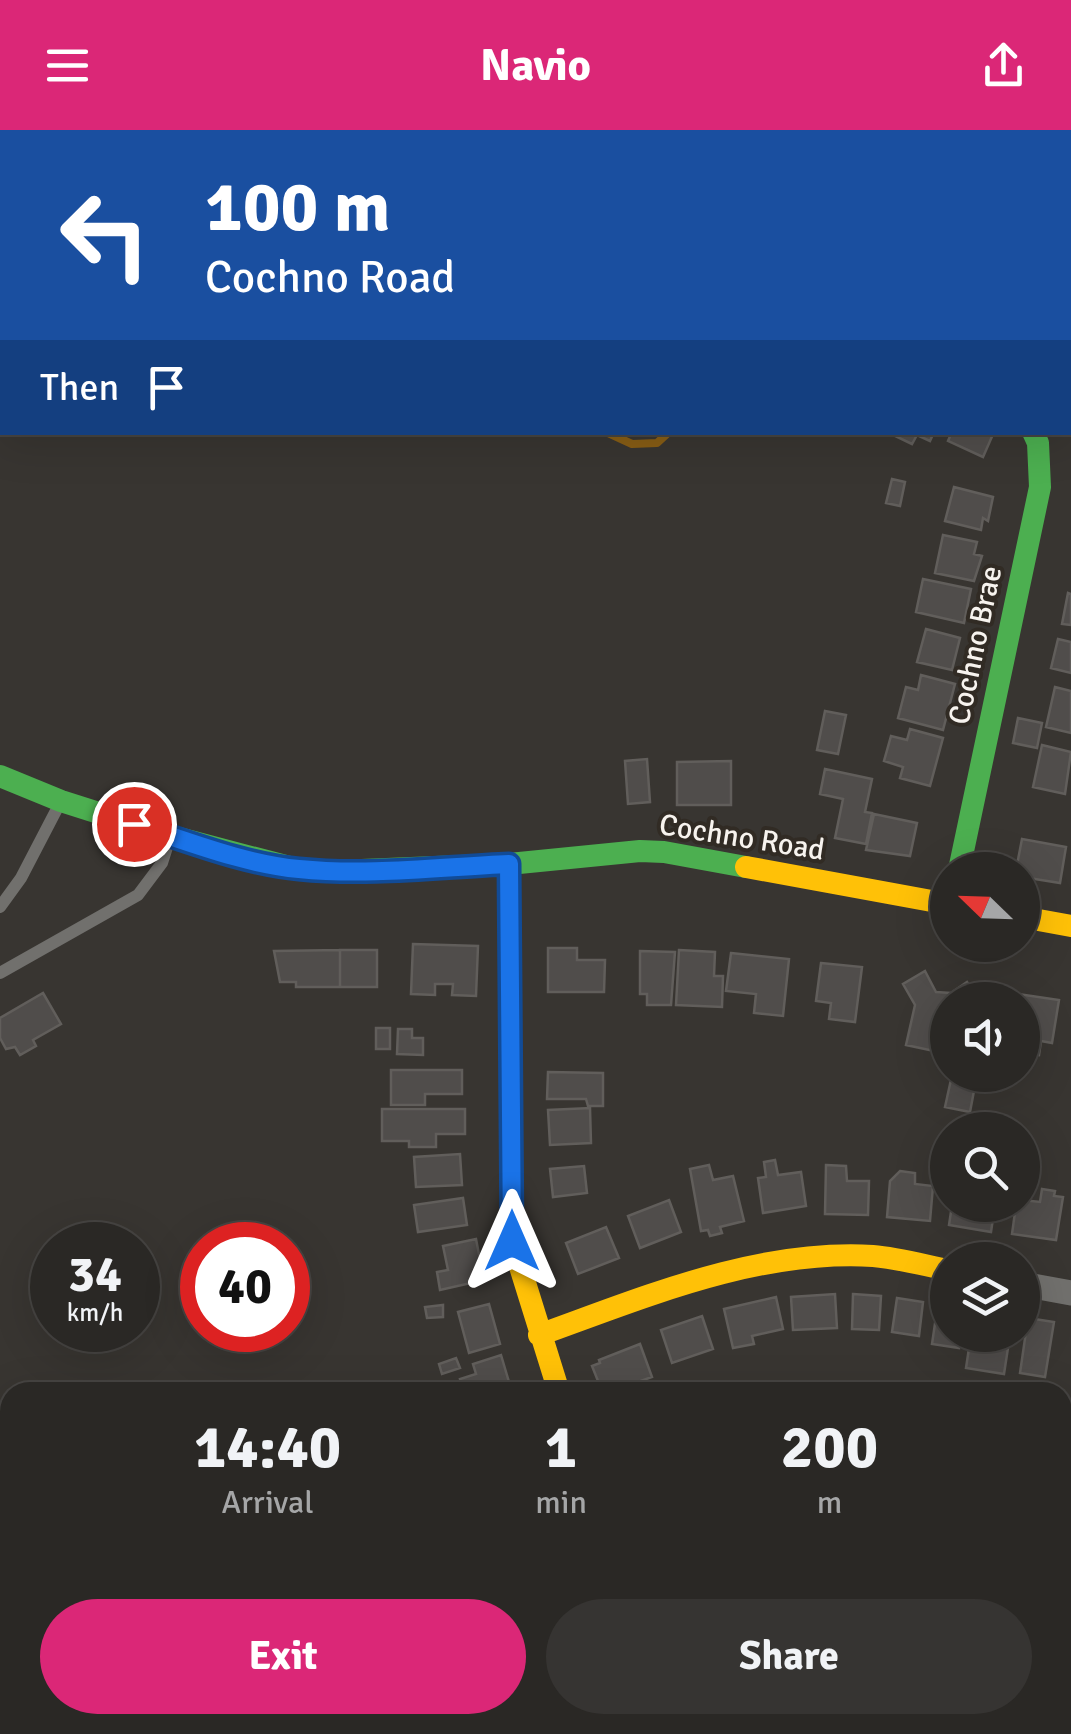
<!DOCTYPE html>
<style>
body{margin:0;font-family:Signika,sans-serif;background:#363432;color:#f1f3f6;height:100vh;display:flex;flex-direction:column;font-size:38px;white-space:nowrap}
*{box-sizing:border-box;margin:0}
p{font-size:32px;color:#a5a6a7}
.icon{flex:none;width:55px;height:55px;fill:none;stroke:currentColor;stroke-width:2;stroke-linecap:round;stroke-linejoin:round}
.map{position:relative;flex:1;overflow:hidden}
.drawer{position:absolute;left:0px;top:1252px;width:1072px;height:352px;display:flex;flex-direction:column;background:#2a2825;border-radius:30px 30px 0 0;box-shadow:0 10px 40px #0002,0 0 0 2px #464442}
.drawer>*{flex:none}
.guide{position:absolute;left:0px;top:0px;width:1072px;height:305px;box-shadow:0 10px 40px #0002,0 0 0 2px #464442;background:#1a4fa0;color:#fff;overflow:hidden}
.needle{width:65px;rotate:293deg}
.fabs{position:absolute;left:930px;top:722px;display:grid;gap:20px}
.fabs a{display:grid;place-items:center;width:110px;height:110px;border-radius:50%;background:#2a2825;box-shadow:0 10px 40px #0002,0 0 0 2px #464442;font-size:50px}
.speed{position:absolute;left:30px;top:1092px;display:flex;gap:20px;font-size:50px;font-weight:700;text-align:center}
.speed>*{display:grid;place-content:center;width:130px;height:130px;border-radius:50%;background:#2a2825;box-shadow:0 10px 40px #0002,0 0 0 2px #464442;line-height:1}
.speed small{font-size:25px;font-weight:400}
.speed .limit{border:15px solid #d22;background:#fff;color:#111}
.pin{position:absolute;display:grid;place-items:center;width:85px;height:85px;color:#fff;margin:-42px;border:5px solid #fff;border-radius:50%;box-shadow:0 2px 10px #0007}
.me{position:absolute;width:110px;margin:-55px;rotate:0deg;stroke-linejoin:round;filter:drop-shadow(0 0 8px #0008)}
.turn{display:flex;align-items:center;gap:35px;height:210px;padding:0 40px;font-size:45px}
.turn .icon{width:130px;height:130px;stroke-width:2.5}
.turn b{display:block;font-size:70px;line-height:85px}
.then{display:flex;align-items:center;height:95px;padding:0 40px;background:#0003;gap:20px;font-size:38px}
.eta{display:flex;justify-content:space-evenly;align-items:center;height:170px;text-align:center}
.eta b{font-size:60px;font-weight:800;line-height:70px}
.action{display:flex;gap:20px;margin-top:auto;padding:20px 40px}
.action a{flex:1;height:115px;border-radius:60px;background:#db2777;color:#fff;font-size:40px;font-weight:800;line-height:115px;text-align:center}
.action a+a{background:#363432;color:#f1f3f6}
header{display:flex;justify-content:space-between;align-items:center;height:130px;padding:0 40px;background:#db2777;color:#fff;font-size:45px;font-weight:800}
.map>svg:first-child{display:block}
</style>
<header><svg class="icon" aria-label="menu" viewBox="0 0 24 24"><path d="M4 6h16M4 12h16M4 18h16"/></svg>Navio<svg class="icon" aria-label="share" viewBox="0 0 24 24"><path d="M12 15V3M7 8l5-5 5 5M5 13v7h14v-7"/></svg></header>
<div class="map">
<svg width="1071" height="1604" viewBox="0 0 1071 1604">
<rect width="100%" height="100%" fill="#383531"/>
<path fill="#6f5021" d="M708,0H1071V130L1070,2H707Z"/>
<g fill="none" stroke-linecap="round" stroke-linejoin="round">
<path stroke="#875d15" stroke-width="8" d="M986,0L989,2
M714,2L715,0
M999,2L1006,0
M0,180L2,179
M606,302L632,314L657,313L669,302"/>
</g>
<path fill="#504d4b" stroke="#615e5b" stroke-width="2.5" d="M897,302H934L930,311L917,305L912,314L895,306Z
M952,302H994L983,327L948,311Z
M892,349L905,352L900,376L886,373Z
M954,357L993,367L988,391L983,388L981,400L945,391Z
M943,405L977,412L974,424L982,426L974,451L935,443Z
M923,449L971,459L964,493L916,482Z
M1068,463L1071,464V495L1062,494Z
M926,499L960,508L952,540L917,532Z
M1058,509L1071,512V543L1051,538Z
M921,545L955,554L943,600L898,588L906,557L918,560Z
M1055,557L1071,561V603L1046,597Z
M825,581L846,585L838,624L817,620Z
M1018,588L1042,593L1037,618L1013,613Z
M910,599L943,608L930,656L900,648L903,637L884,631L891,606L907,610Z
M1042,615L1071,622L1065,664L1033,657Z
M647,629L650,672L628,674L625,631Z
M731,631V675H677V632Z
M825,639L872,649L865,682L872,683L866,714L835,708L843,669L820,664Z
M874,684L917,693L910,726L866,720Z
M1022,709L1066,717L1060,753L1022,747V740H1016Z
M413,814L478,816L476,866L452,865L453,854H435V865L411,864Z
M548,818H577V830H605L604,862H548Z
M340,820V857H296V852H280L274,821Z
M340,820H377V857H340Z
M679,820L715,822L714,846H723L722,877L676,875Z
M640,821L675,822L671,875H647V864H640Z
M731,823L789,829L783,886L754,883L756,864L726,861Z
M821,833L862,837L855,892L829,889L831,873L816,871Z
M925,841L936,862L951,863L967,852L979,870H948V924L906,915L915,875L903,854Z
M43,863L61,894L33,910L36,916L20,925L15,917L6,919L0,908V888Z
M1018,864L1059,870L1052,913L1041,911L1039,925L1022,922V870H1017Z
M376,898H390V919H376Z
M398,899H412V908H423V925L397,924Z
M391,940H462V964H425V975H391Z
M548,942L603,943V976H588L586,969H547Z
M952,945H977L970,982L945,977Z
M590,978L591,1013L550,1015L548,980Z
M382,979H465V1004H436V1017H409V1011H382Z
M460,1024L462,1055L416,1057L414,1027Z
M775,1030L778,1045L801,1042L806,1076L763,1083L758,1048L766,1047L764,1032Z
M709,1035L713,1050L733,1046L744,1091L720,1097L722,1103L710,1106L708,1100L701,1101L690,1039Z
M826,1035L846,1036L847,1051H869L868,1085L825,1084Z
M584,1036L587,1063L553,1067L550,1039Z
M900,1041L915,1043V1054L933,1056L930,1091L887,1087L890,1051Z
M1042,1059L1055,1061L1054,1066L1063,1067L1056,1110L1012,1104L1016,1075H1022V1070L1040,1072Z
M463,1068L467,1095L418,1102L414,1075Z
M669,1070L681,1102L640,1118L628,1086Z
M952,1075H995L991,1102L949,1095Z
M606,1097L619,1128L578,1144L566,1113Z
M476,1109L484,1150L440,1160L437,1142L448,1140L443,1116Z
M835,1164L837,1198L793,1200L791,1167Z
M853,1164L881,1166L879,1200L852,1199Z
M776,1167L783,1199L752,1206L754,1214L733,1218L724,1179Z
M897,1168L923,1172L919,1206L892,1202Z
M489,1174L500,1214L469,1223L458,1182Z
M443,1175V1187L427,1188L425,1177Z
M937,1180L948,1182V1205H960L959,1218L932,1214Z
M702,1186L713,1219L672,1233L661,1200Z
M1028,1188L1054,1192L1045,1247L1020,1243Z
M971,1205H1010L1004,1244L966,1238Z
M640,1214L652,1247L610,1262L607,1253L600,1256L592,1236L600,1233L599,1230Z
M501,1225L512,1262H464L460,1249L476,1244L473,1234Z
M456,1228L460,1238L442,1244L439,1234Z
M1062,1364L1071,1365V1400L1062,1398Z
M1062,1529H1068V1578H1062Z
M1068,1594L1069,1604H1031V1596Z"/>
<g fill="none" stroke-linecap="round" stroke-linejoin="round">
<path stroke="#71706d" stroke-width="12" d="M0,777L21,748L60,673
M0,843L138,765L162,733L170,708"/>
<path stroke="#71706d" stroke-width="25" d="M1022,1154L1071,1163
M1062,1450L1071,1451"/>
<path stroke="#4caf50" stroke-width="22" d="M0,646L61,671L171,706L297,739L337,741L509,734L640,721L664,722L746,737
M959,740L1040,357L1038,313L1033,302"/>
<path stroke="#ffc107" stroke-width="22" d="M509,734L512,1111L559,1262
M746,737L948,774
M1022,787L1071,796
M539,1205C645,1167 757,1119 873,1126C898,1128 923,1135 948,1140"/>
</g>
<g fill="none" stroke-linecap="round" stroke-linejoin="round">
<g stroke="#114b97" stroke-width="25">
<path id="route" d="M134,694C187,711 244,734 299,739C368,746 440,737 509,734L512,1111"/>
</g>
<use href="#route" stroke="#1a73e8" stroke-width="18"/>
</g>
<g text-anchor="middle" stroke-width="8" stroke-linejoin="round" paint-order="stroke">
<g font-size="30" fill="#f7f3ee" stroke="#312b24">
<text transform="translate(975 515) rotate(-78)" y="10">Cochno Brae</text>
<text transform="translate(742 707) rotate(9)" y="10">Cochno Road</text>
</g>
</g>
</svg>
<div class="fabs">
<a><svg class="needle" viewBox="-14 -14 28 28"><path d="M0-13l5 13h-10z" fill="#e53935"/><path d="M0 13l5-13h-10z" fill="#a5a6a7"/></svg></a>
<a><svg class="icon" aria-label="sound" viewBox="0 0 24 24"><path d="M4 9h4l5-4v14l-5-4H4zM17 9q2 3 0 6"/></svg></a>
<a><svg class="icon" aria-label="search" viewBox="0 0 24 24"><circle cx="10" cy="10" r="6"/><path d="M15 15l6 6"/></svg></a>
<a><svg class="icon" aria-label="layers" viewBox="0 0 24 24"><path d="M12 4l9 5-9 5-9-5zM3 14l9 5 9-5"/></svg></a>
</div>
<div class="speed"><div>34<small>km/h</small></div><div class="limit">40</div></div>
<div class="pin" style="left:134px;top:694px;background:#d93025"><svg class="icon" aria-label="arrive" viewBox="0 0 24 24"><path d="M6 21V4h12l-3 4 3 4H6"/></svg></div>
<svg class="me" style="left:512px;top:1111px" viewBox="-20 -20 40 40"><path d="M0-17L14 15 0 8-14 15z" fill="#1a73e8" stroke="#fff" stroke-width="4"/></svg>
<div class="guide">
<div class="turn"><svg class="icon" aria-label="left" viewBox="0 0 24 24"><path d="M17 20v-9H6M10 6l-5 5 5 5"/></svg><div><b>100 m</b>Cochno Road</div></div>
<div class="then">Then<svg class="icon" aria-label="arrive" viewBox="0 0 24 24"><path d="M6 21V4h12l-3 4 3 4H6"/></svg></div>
</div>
<section class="drawer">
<div class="eta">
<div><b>14:40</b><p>Arrival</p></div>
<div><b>1</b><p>min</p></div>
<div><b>200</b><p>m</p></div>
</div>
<div class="action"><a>Exit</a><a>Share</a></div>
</section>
</div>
